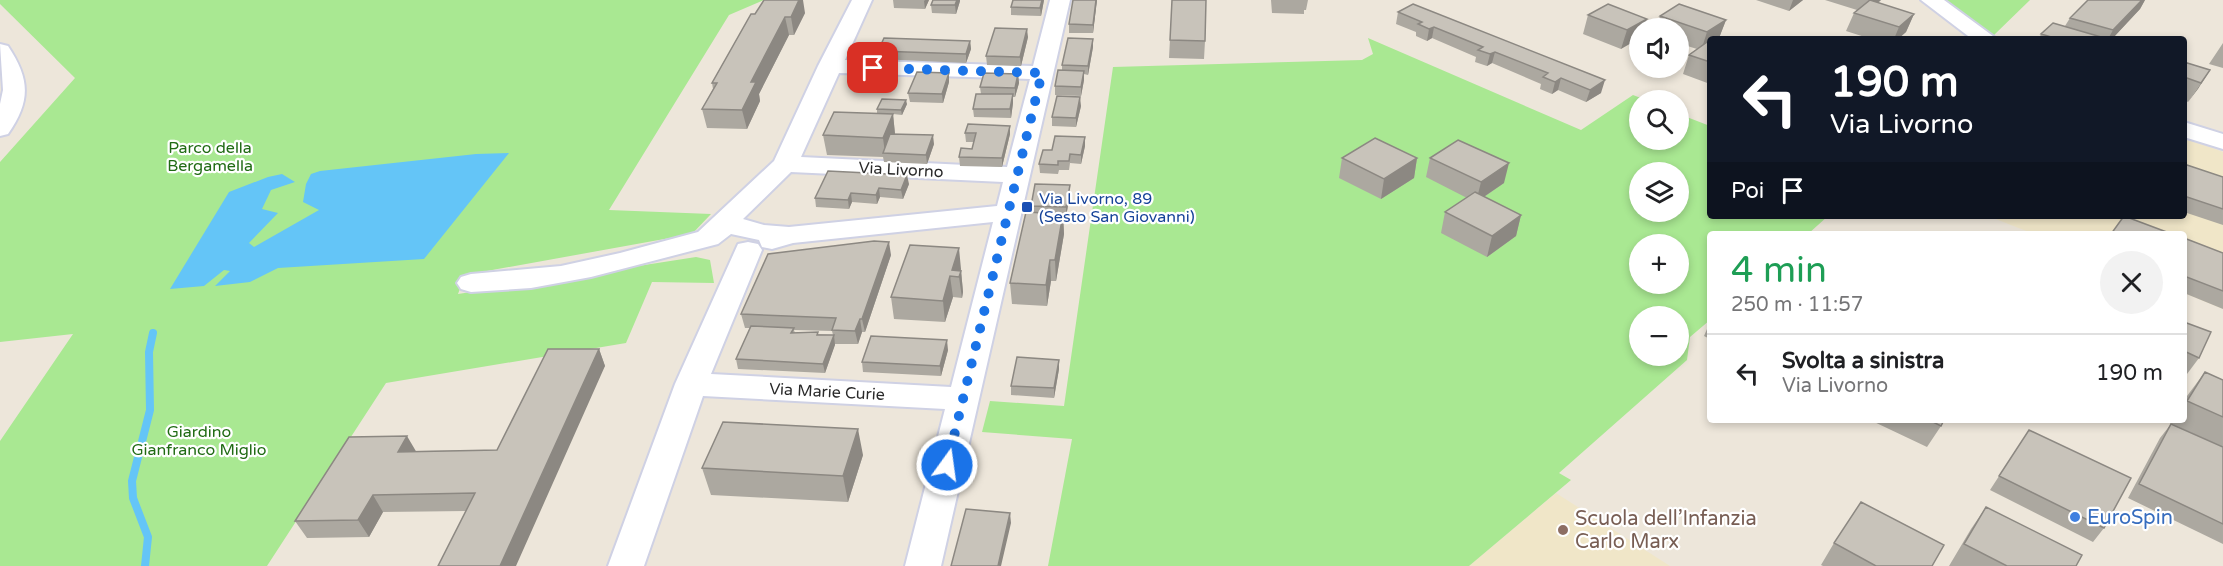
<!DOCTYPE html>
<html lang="it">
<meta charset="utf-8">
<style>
body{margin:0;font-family:"Varela Round",sans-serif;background:#f2f2f2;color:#202124;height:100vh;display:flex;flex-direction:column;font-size:22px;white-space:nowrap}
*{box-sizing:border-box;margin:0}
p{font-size:20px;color:#757577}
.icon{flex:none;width:33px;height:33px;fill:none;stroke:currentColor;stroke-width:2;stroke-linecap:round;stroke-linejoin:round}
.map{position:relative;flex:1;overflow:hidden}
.side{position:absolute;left:1707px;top:231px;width:480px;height:192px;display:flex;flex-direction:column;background:#fff;border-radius:6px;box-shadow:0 3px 9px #0003}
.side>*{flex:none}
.banner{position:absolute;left:1707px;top:36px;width:480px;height:183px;border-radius:6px;box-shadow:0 3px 9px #0003;background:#111827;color:#fff;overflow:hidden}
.tools{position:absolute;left:1629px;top:18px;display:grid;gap:12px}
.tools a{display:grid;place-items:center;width:60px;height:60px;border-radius:50%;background:#fff;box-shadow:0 3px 9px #0003;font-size:30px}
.pin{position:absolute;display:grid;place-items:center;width:51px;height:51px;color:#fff;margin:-26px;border-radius:12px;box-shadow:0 3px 9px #0006}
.me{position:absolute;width:66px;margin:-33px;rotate:14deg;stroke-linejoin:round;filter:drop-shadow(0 0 4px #0008)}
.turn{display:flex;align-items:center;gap:21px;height:126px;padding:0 24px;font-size:27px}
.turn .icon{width:78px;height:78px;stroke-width:2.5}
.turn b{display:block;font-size:42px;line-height:51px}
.then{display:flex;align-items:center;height:57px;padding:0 24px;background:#0003;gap:12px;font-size:22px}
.round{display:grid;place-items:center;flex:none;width:63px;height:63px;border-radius:32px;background:#f2f2f2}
.head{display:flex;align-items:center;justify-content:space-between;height:102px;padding:0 24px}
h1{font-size:36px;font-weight:600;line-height:45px;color:#1e9e55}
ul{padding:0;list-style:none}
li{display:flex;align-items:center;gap:18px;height:78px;padding:0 24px;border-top:2px solid #e0e0e0}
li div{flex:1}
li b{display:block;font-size:22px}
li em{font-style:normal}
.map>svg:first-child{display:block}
</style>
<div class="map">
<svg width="2223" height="566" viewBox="0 0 2223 566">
<rect width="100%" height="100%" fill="#ede6da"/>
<path fill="#f0e6c8" d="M2184,138L2223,152V309L2184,293V234H2034L1988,216H2184Z
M1556,493L1670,566H1469Z"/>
<path fill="#a9e892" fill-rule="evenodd" d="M0,0H764L729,15L609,210L711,214L692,234L465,275L458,294L696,257L710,260L714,283L652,282L626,343L386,383L267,566H0V441L73,334L0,342V162L75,78L0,4Z
M1943,0H2030L1994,35Z
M1368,38L1581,130L1633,95L1646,100H1640V140H1678L1679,114L1710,126V216H1828L1808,234H1710V320L1690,337L1687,360L1559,473L1571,480L1469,566H1048L1072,439L982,432L990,401L1064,406L1113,67L1362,60L1373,54ZM1640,172H1678V212H1640ZM1640,244H1678V284H1640ZM1640,316H1678V356H1640Z"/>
<path fill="#64c5f7" d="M509,153L424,259L278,268L250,282L215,286L230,271L224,270L204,286L170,289L229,192L268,177L282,174L295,182L271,190L262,209L278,213L249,243L254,247L319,210L303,202L306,184L311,174L320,171L476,154Z"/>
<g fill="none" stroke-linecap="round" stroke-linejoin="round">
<path stroke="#64c5f7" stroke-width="8" d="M145,566L148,537L133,498L132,481L150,410L149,352L153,333"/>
<g stroke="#cfd1e4" stroke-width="4">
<path id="minor" d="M852,0H872L845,60L1033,66L1050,0H1070L941,566H905L945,409L703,396L644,566H608L675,384L738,244L748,242L758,244L762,250L711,374L951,387L993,222L793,243L772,249L762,247L759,240L731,234L718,244L591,277L531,288L471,292L461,289L457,283L461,277L471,274L561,266L620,253L698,232L774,161L818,66ZM839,73L1030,79L1007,167L801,157ZM791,172L1003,182L997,206L789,227L764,225L743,219Z
M1921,0H1944L1997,39H1972Z
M0,44L8,46C30,79 31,101 8,134L0,136V104L3,90Z
M2184,122L2223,134V149L2184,137Z"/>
</g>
<use href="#minor" fill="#fff" fill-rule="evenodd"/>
</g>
<path fill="#aca8a0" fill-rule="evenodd" d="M893,0H929L925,9L894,8Z
M933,0H960V1L956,14L932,13L931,5Z
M1044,0L1041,16L1011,15V7Z
M1097,0L1093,33H1069V24Z
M1172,0L1205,41L1204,59L1169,58Z
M1271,0H1308L1306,10H1304V14L1272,13Z
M1756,0H1803L1789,11Z
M1825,0H1881L1878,3L1914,14L1906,32L1898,39H1871L1846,31L1854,13L1857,10Z
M2088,0H2145L2140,9L2112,39H2039L2041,34L2065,26L2070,18Z
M1398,12L1601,93L1586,102L1558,90L1552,94L1540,89L1541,84L1492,63L1487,66L1475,62L1476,57L1432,38L1427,41L1416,36V32L1396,24Z
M805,13L794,35H789L759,94L760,101L747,129L707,128L702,109L713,89L712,83L751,14Z
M1588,15L1647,19L1621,49L1583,34Z
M1660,16L1726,20L1719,38L1710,39V84L1683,74L1689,55L1697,49L1678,43V28H1656Z
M1028,37L1021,66L987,65L986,56Z
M970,41L971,49L966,63L879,59L878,51Z
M2223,43V68L2209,64Z
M1093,47L1088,75L1084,74V80L1081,96L1055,95V86L1062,71V65Z
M2184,62L2210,70L2188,102L2184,100Z
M1018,74L1019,83L1015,97H1013V103L1011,118L974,117L973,109L981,94L980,87Z
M949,82L943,103L910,102L908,93Z
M907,104L902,115L893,114L895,134L934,144L927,164L884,162L883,157L827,155L823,135L877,113V109Z
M1081,106L1076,127L1052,126V117Z
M965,133L1010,134L1002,167L960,166L959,157L972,149L974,142H966Z
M1085,137V146L1081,164L1070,163L1069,170H1059L1058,174L1040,173L1039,164L1052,150Z
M1342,158H1417L1414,178L1381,199L1339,178Z
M1430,158L1504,183L1484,197L1521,215L1516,236L1487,257L1441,233L1445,212L1467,198L1426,177Z
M2184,164L2223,177V225L2184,212Z
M909,184L903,199L880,197L877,204L852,202L849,209L816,207L815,198Z
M1070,185V194L1066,217L1063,216L1064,234L1056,281H1051L1047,306L1012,304L1010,283L1031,212V206Z
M2184,238L2223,253V309L2184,293Z
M891,255L865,332H862L858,344H835L825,373L738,369L736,359L750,328H745L741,314ZM794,330L832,331L833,335L795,333Z
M961,269L963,292L962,298L953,297L945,322L894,319L891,297Z
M1710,322V339L1704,336Z
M2184,322L2199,358L2184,378Z
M599,349L605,366L466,511L383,512L369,537L307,538L295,521L416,451L497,450Z
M948,350L941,376L863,372L862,362Z
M1059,360V369L1054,398L1011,395V386Z
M2205,372L2223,380V544L2128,498L2160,438L2171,424L2203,438L2170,423L2172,420H2184V400Z
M1870,420H1945L1927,447Z
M2029,430L2104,528L2093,542L1990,490Z
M863,455L848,502L711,495L702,468Z
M1986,507L2076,566H1949L1971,529Z
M1834,543L1932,566H1823L1821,565Z"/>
<path fill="#8c8882" d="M799,0H803L805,13L794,35L791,17Z
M925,0H929L925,9L924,1Z
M957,0H960V1L956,14L955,5Z
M1042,0H1044L1041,16L1040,8Z
M1096,0H1097L1093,33V25Z
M1793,0H1803L1789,11Z
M1870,0H1881L1864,13Z
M2142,0H2145L2140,9L2112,39H2108L2113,30Z
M1914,14L1906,32L1898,39H1894L1899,27Z
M785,17L789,35L759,94L760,101L747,129L742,110L751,82Z
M1647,19L1644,28H1640V38L1621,49L1627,30Z
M1726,20L1719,38L1718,39H1710V44L1701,51L1707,32Z
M1434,27L1432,38L1427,41L1429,29Z
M1027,29L1028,37L1021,66L1020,57Z
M1093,39V47L1088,75V66Z
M970,41L971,49L966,63V54Z
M1495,52L1492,63L1487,66L1490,54Z
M2210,70L2198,89L2188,102L2201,83Z
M1084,71V80L1081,96V87Z
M949,73V82L943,103L942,94Z
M1018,74L1019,83L1015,97V88Z
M1561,78L1558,90L1552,94L1555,82Z
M1605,80L1601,93L1586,102L1590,90Z
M1013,94V103L1011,118L1010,109Z
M1080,97L1081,106L1076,127V118Z
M906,100L907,104L902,115L901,110Z
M893,114L895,134L885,153L883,138Z
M1010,126V134L1002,167V158Z
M933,135L934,144L927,164L926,155Z
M1085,137V146L1081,164V155Z
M1417,158L1414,178L1381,199L1384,179Z
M1509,163L1504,183L1476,202L1481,182Z
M907,175L909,184L903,199L901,190Z
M1070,185V194L1066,217V207Z
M879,188L880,197L877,204L876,195Z
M851,193L852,202L849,209L848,200Z
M1063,214L1064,234L1056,281L1055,260Z
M1521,215L1516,236L1487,257L1492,236Z
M889,242L891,255L865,332L862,319Z
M959,248L961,269L959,277L952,270Z
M1050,260L1051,281L1047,306L1046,285Z
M961,271L963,292L962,298L959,277Z
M950,276L953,297L945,322L943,301Z
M860,319L862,332L858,344L855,331Z
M834,335L835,345L825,373L823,364Z
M947,340L948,350L941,376L940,366Z
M599,349L605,366L516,566H500Z
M1059,360V369L1054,398V388Z
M858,429L863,455L848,502L843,476Z
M407,436L417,453L398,452Z
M373,495L383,512L369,537L358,520Z
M1010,513L1011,523L1001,566H998Z"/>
<path fill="#c8c3ba" stroke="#8c8882" stroke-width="1.5" d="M764,0H799L791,17H785L751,82H756L742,110L702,109L717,83H712L751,14H755Z
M933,0H957L955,5H931Z
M1013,0H1042L1040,8L1011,7Z
M1073,0H1096L1093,25L1069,24Z
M1172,0H1206L1205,41L1170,40Z
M1870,0L1914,14L1899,27L1854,13Z
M2088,0H2142L2113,30L2070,18Z
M1413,4L1605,80L1590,90L1561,78L1555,82L1543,77L1548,73L1495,52L1490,54L1478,50L1483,47L1434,27L1429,29L1418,24L1422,22L1398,12Z
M1608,4L1647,19L1627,30L1588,15Z
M1679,4L1726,20L1707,32L1660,16Z
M2053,23L2108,39H2058L2041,34Z
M995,28L1027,29L1020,57L986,56Z
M884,38L970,41L966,54L878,51Z
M1068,38L1093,39L1088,66L1062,65Z
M1710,40V62L1689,55Z
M2184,62L2210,70L2201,83L2184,77Z
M1058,70L1084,71L1081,87L1055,86Z
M917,72L949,73L942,94L908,93Z
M984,73L1018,74L1015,88L980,87Z
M976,94H1013L1010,109H973Z
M1057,96L1080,97L1076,118L1052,117Z
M882,99L906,100L901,110L877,109Z
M834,112L893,114L883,138L823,135Z
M968,124L1010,126L1002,158L959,157L961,148L972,149L976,133H965Z
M890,134L933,135L926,155L883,153Z
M1055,136L1085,137L1081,155L1070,154L1069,161H1058V165L1039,164L1043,150H1052Z
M1375,138L1417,158L1384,179L1342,158Z
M1458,140L1509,163L1481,182L1430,158Z
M2184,164L2223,177V209L2184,196Z
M828,171L907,175L901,190L879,188L876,195L851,193L848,200L815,198Z
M1035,184L1070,185L1066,207L1031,206Z
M1475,192L1521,215L1492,236L1445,212Z
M1026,212L1063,214L1055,260H1050L1046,285L1010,283Z
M2124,216L2172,234H2111Z
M2184,238L2223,253V291L2184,276Z
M874,241L889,242L862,319H860L855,331L832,330L836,318L741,314L768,254Z
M910,245L959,248L952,270L961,271L959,277L950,276L943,301L891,297Z
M2184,322L2211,332L2199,358L2184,351Z
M751,326L794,328L791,333L818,332L817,335H834L823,364L736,359Z
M871,336L947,340L940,366L862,362Z
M548,349H599L500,566H438L475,493L373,495L358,520L295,521L349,437L407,436L398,452L497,450Z
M1017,357L1059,360L1054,388L1011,386Z
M2205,372L2223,380V417L2187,401Z
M1929,420H1944L1941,426Z
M723,422L858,429L843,476L702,468Z
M2171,424L2223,447V524L2139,484Z
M2029,430L2131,478L2104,528L1999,476Z
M1861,502L1944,545L1932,566H1876L1834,543Z
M1986,507L2082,555L2076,566H2007L1964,544Z
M966,509L1010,513L998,566H951Z"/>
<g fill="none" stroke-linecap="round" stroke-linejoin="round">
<path stroke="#1a73e8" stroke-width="10" stroke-dasharray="0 18" d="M873,68L1042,73L947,465"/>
</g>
<rect fill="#1a4fb4" stroke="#fff" stroke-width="2" x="1021" y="201" width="12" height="12" rx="3"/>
<circle fill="#3f7fe0" stroke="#fff" stroke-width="2" cx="2075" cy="517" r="6"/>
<circle fill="#8d6e63" stroke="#fff" stroke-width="2" cx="1563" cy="530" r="6"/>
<g text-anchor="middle" stroke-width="4.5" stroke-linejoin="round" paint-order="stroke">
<g font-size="16" fill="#206b14" stroke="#fff">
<text x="210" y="153">Parco della<tspan x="210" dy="18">Bergamella</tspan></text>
<text x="199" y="437">Giardino<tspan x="199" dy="18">Gianfranco Miglio</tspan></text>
</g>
<g font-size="16" fill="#292929" stroke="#fff">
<text transform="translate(901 169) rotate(3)" y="6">Via Livorno</text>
<text transform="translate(827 391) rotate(3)" y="6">Via Marie Curie</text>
</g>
<g font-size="16" fill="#164399" stroke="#fff" text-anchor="start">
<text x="1039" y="204">Via Livorno, 89<tspan x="1039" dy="18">(Sesto San Giovanni)</tspan></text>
</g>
<g font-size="20" fill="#366cbe" stroke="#fff" text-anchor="start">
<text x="2087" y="524">EuroSpin</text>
</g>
<g font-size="20" fill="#785e54" stroke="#fff" text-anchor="start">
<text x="1575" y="525">Scuola dell’Infanzia<tspan x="1575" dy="23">Carlo Marx</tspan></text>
</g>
</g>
</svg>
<div class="tools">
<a><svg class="icon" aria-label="sound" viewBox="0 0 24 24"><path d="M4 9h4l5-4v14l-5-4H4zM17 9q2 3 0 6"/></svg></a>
<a><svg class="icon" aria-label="search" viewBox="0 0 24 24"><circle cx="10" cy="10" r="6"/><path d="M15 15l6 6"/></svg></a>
<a><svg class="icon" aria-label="layers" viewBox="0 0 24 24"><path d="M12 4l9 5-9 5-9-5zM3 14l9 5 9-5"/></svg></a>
<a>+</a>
<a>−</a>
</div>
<div class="pin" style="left:873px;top:68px;background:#d93025"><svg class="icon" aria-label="arrive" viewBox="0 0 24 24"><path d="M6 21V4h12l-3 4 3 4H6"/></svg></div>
<svg class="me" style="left:947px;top:465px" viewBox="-20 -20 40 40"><circle r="17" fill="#1a73e8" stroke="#fff" stroke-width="3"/><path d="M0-11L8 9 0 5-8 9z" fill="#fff"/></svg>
<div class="banner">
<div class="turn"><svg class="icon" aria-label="left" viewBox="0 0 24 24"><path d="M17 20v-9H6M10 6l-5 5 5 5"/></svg><div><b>190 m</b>Via Livorno</div></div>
<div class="then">Poi<svg class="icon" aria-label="arrive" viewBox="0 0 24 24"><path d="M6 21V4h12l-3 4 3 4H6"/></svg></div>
</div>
<section class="side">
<div class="head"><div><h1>4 min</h1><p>250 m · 11:57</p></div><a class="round"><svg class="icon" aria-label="close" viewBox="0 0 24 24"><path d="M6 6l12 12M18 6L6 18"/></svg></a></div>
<ul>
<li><svg class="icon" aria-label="left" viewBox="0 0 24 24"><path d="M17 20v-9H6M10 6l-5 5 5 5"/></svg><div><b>Svolta a sinistra</b><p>Via Livorno</p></div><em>190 m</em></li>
</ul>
</section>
</div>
